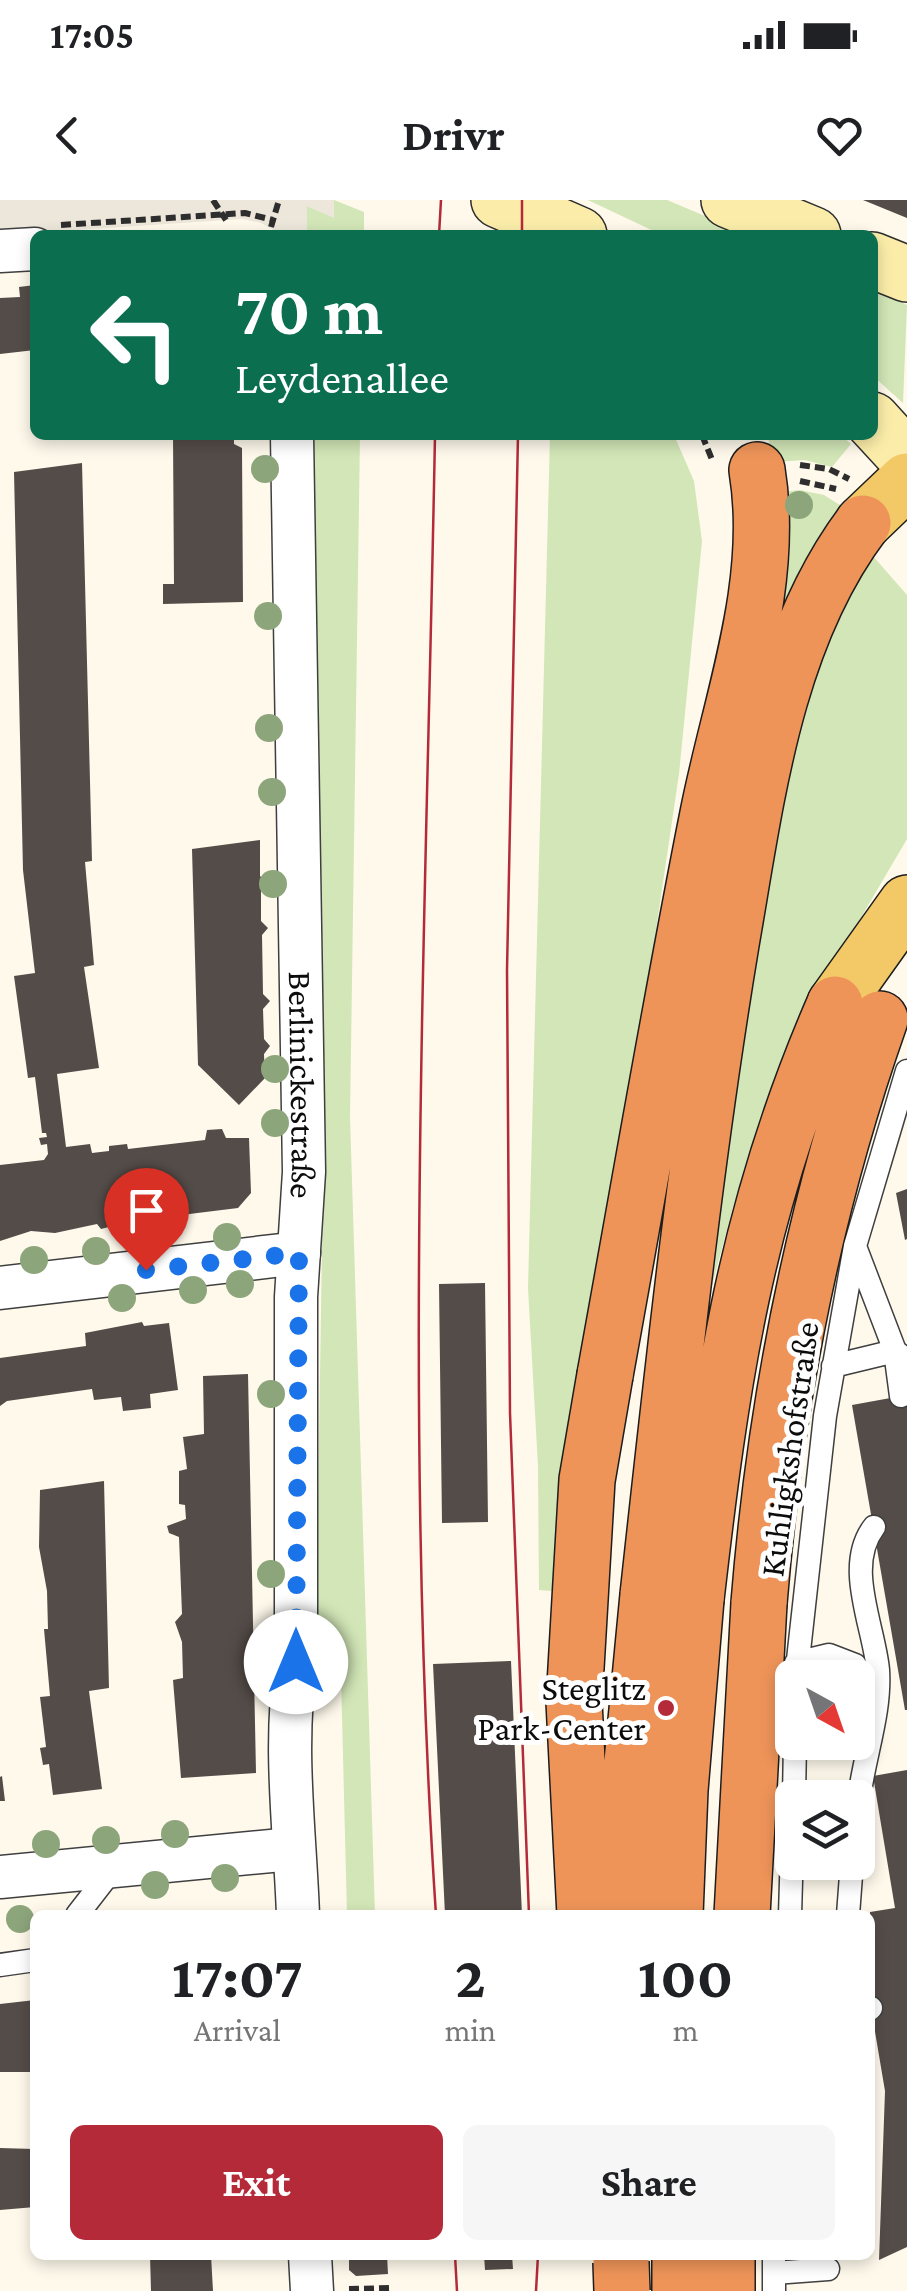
<!DOCTYPE html>
<meta charset="utf-8">
<style>
body{margin:0;font-family:"Crimson Pro",serif;background:#f6f6f6;color:#202124;height:100vh;display:flex;flex-direction:column;font-size:38px;white-space:nowrap}
*{box-sizing:border-box;margin:0}
p{font-size:32px;color:#757577}
.icon{flex:none;width:55px;height:55px;fill:none;stroke:currentColor;stroke-width:2;stroke-linecap:round;stroke-linejoin:round}
.map{position:relative;flex:1;overflow:hidden}
.side{position:absolute;left:30px;top:1710px;width:845px;height:350px;display:flex;flex-direction:column;background:#fff;border-radius:15px;box-shadow:0 5px 15px #0003}
.side>*{flex:none}
.hud{position:absolute;left:30px;top:30px;width:848px;height:210px;border-radius:15px;box-shadow:0 5px 15px #0003;background:#0b6e4f;color:#fff;overflow:hidden}
.needle{width:65px;rotate:140deg}
.controls{position:absolute;left:775px;top:1460px;display:grid;gap:20px}
.controls a{display:grid;place-items:center;width:100px;height:100px;border-radius:15px;background:#fff;box-shadow:0 5px 15px #0003;font-size:50px}
.pin{position:absolute;display:grid;place-items:center;width:85px;height:85px;color:#fff;margin:-102px -42px;border-radius:50% 50% 50% 0;rotate:-45deg;box-shadow:0 0 10px #0007}
.pin .icon{rotate:45deg}
.me{position:absolute;width:110px;margin:-55px;rotate:0deg;stroke-linejoin:round;filter:drop-shadow(0 0 8px #0008)}
.turn{display:flex;align-items:center;gap:35px;height:210px;padding:0 40px;font-size:45px}
.turn .icon{width:130px;height:130px;stroke-width:2.5}
.turn b{display:block;font-size:70px;line-height:85px}
.eta{display:flex;justify-content:space-evenly;align-items:center;height:170px;text-align:center}
.eta b{font-size:60px;font-weight:700;line-height:70px}
.action{display:flex;gap:20px;margin-top:auto;padding:20px 40px}
.action a{flex:1;height:115px;border-radius:15px;background:#b52a39;color:#fff;font-size:40px;font-weight:700;line-height:115px;text-align:center}
.action a+a{background:#f6f6f6;color:#202124}
.status{display:flex;justify-content:space-between;align-items:center;height:70px;padding:0 50px;background:#fff;direction:ltr}
.status svg{height:28px;fill:currentColor}
header{display:flex;justify-content:space-between;align-items:center;height:130px;padding:0 40px;background:#fff;font-size:45px;font-weight:700}
.map>svg:first-child{display:block}
</style>
<div class="status"><b>17:05</b><svg viewBox="0 0 49 12"><path d="M0 12V9h3v3zM5 12V6h3v6zM10 12V3h3v9zM15 12V0h3v12zM26 1h20v11H26zM47 4h2v5h-2z"/></svg></div>
<header><svg class="icon" aria-label="back" viewBox="0 0 24 24"><path d="M15 5l-7 7 7 7"/></svg>Drivr<svg class="icon" aria-label="heart" viewBox="0 0 24 24"><path d="M12 20l-8-8c-3-5 5-10 8-4 3-6 11-1 8 4z"/></svg></header>
<div class="map">
<svg width="907" height="2091" viewBox="0 0 907 2091">
<rect width="100%" height="100%" fill="#fef9eb"/>
<path fill="#d2e6b7" d="M334,0L364,12V35H307V6L334,17Z
M588,0H667L750,35H662Z
M873,89L907,105L903,203L873,176Z
M311,235H360L350,917L375,1715H347L340,1436H316L324,918Z
M550,235H674L694,281L702,341L679,574L640,838L592,1085L572,1276L566,1392L539,1390L538,1266L528,1088Z
M767,235H841L851,244L832,267L805,260L775,262Z
M800,290L824,295L851,312L785,420L774,417L781,292Z
M865,347L907,395V639L850,736L794,848L733,1007L702,1123L790,523Z"/>
<path fill="#ede7db" d="M0,0H334V18L307,6V35H283L261,23L242,19L0,35Z"/>
<path fill="#544c48" d="M863,0H907V18Z
M35,85V150L0,154V98L20,97L19,87Z
M173,235H234V244L242,248L243,402L163,404V384H174Z
M82,263L92,661L85,662L94,765L84,767L99,868L57,874L66,947L90,944L92,953L109,951V946L127,944L128,949L205,940L207,930L222,929L226,938H249L251,993L238,1008L157,1018L155,1023L140,1025L136,1020L101,1029L97,1024L55,1033L31,1031L0,1041V965L44,960L48,954L47,944L41,945L39,938L47,937L46,933H42L35,877L28,878L14,776L35,773L23,670L14,272Z
M260,640V676L267,683L261,689V721L268,728L262,735L263,794L270,801L263,809L264,839L270,846L264,854L265,878L239,905L198,865L192,649Z
M907,989V1039L905,1040L896,993Z
M485,1083L488,1322L442,1323L439,1084Z
M142,1122L144,1126L169,1123L178,1190L150,1194L151,1208L123,1211L121,1197L94,1200L92,1189L7,1201L0,1206V1158L86,1146L85,1133Z
M248,1174L256,1573L181,1578L173,1480L183,1478L182,1442L175,1422L182,1414L179,1337L169,1333L167,1326L186,1319L185,1305L179,1304V1271L187,1269L183,1237L204,1234L203,1176Z
M907,1195V1510H905L852,1205Z
M104,1281L109,1488L89,1491L102,1589L53,1595L49,1564L43,1565L40,1548L46,1547L40,1497L50,1496L44,1429H48L47,1391L39,1347L40,1290Z
M511,1461L522,1715H445L433,1464Z
M907,1570V2047L879,2060L885,1891L870,1802V1712L895,1708L873,1576Z
M2,1576L5,1601H0V1577Z
M35,1800V1872H0V1804Z
M0,1948L34,1949L35,2007L0,2010Z
M150,2055H211L213,2091H151Z
M349,2055H387L388,2074L356,2076L349,2070Z
M484,2055H512L513,2069L485,2070Z"/>
<g fill="none" stroke-linecap="round" stroke-linejoin="round">
<g stroke="#3f3f3f" stroke-width="25">
<path id="service" d="M856,1049L895,1151L901,1196
M833,1166L895,1151L904,1158
M796,1463L829,1455L855,1465L872,1511
M796,1478L825,1216L855,1046L907,871
M794,1598L795,1542
M858,1607C862,1561 881,1516 878,1470C874,1426 844,1366 874,1327
M77,1715L115,1666
M790,1715L792,1647
M848,1715L852,1662
M0,1765L35,1760
M870,1809L871,1808
M774,2055V2091
M774,2073L828,2069"/>
</g>
<g stroke="#3f3f3f" stroke-width="45">
<g id="minor">
<path d="M0,51L35,49"/>
<path id="s1" d="M292,235L304,972L296,1097V1462C283,1546 295,1631 298,1715"/>
<path d="M0,1088L299,1053"/>
<path d="M0,1677L292,1649"/>
<path d="M310,2055L312,2091"/>
</g>
</g>
<g stroke="#2e2e2e" stroke-width="58">
<path id="secondary" d="M499,0L579,35
M729,0L813,35
M872,60L907,74
M872,220L907,258"/>
</g>
<g stroke="#1d1d1d" stroke-width="58">
<path id="primary" d="M863,323L907,281
M835,804L907,703"/>
</g>
<g stroke="#1d1d1d" stroke-width="58">
<path id="motorway" d="M605,1175C639,988 671,800 708,614C730,502 776,385 757,270
M648,1395C672,1177 695,960 731,744C756,601 774,441 863,323
M696,1399C721,1181 746,1007 835,804
M759,1403C775,1206 814,1006 880,819"/>
</g>
<path stroke="#2e2e2e" stroke-width="6" stroke-dasharray="10 5" stroke-linecap="butt" d="M213,0L226,20
M61,25L245,13L273,20
M271,27L279,0
M702,235L713,262
M800,265L829,269L849,279
M800,281L836,289
M349,2089L389,2088"/>
<use href="#service" stroke="#fff" stroke-width="22"/>
<use href="#minor" stroke="#fff" stroke-width="42"/>
<use href="#secondary" stroke="#fbeda9" stroke-width="55"/>
<use href="#primary" stroke="#f3c866" stroke-width="55"/>
<use href="#motorway" stroke="#ee9459" stroke-width="55"/>
<path stroke="#b52a39" stroke-width="2.5" d="M439,35L441,0
M522,35V0
M435,235C426,729 403,1222 436,1715
M518,235L507,770L510,1213L529,1715
M455,2055L457,2091
M536,2091L538,2055"/>
<g stroke="#1d1d1d" stroke-width="58" stroke-linecap="butt">
<path id="motorway-bridge" d="M585,1715L574,1502L587,1280L605,1175
M626,1715L632,1562L648,1395
M675,1715L680,1590L696,1399
M742,1715L759,1403
M680,2057V2091
M621,2062L622,2091
M727,2091V2055"/>
</g>
<use href="#motorway-bridge" stroke="#ee9459" stroke-width="55"/>
</g>
<g fill="#8da57b">
<circle cx="265" cy="269" r="14"/>
<circle cx="799" cy="305" r="14"/>
<circle cx="268" cy="416" r="14"/>
<circle cx="269" cy="528" r="14"/>
<circle cx="272" cy="592" r="14"/>
<circle cx="273" cy="684" r="14"/>
<circle cx="275" cy="869" r="14"/>
<circle cx="275" cy="923" r="14"/>
<circle cx="227" cy="1037" r="14"/>
<circle cx="96" cy="1051" r="14"/>
<circle cx="34" cy="1060" r="14"/>
<circle cx="240" cy="1084" r="14"/>
<circle cx="193" cy="1090" r="14"/>
<circle cx="122" cy="1098" r="14"/>
<circle cx="271" cy="1194" r="14"/>
<circle cx="271" cy="1374" r="14"/>
<circle cx="175" cy="1634" r="14"/>
<circle cx="106" cy="1640" r="14"/>
<circle cx="46" cy="1644" r="14"/>
<circle cx="225" cy="1678" r="14"/>
<circle cx="155" cy="1685" r="14"/>
<circle cx="20" cy="1719" r="14"/>
</g>
<g fill="none" stroke-linecap="round" stroke-linejoin="round">
<path stroke="#1a73e8" stroke-width="18" stroke-dasharray="0 32.4" d="M146,1070L299,1053L296,1462"/>
</g>
<circle fill="#b52a39" stroke="#fff" stroke-width="4" cx="666" cy="1508" r="10"/>
<g text-anchor="middle" stroke-width="10" stroke-linejoin="round" paint-order="stroke">
<g font-size="35" fill="#0c0c0c" stroke="#fff">
<text dy="12" stroke="none"><textPath href="#s1" startOffset="650">Berlinickestraße</textPath></text>
<text transform="translate(789 1249) rotate(-82)" y="12">Kuhligkshofstraße</text>
</g>
<g font-size="35" fill="#0c0c0c" stroke="#fff" text-anchor="end">
<text x="646" y="1500">Steglitz<tspan x="646" dy="40">Park-Center</tspan></text>
</g>
</g>
</svg>
<div class="controls">
<a><svg class="needle" viewBox="-14 -14 28 28"><path d="M0-13l5 13h-10z" fill="#e53935"/><path d="M0 13l5-13h-10z" fill="#757577"/></svg></a>
<a><svg class="icon" aria-label="layers" viewBox="0 0 24 24"><path d="M12 4l9 5-9 5-9-5zM3 14l9 5 9-5"/></svg></a>
</div>
<div class="pin" style="left:146px;top:1070px;background:#d93025"><svg class="icon" aria-label="arrive" viewBox="0 0 24 24"><path d="M6 21V4h12l-3 4 3 4H6"/></svg></div>
<svg class="me" style="left:296px;top:1462px" viewBox="-20 -20 40 40"><circle r="19" fill="#fff"/><path d="M0-13L10 11 0 6-10 11z" fill="#1a73e8"/></svg>
<div class="hud">
<div class="turn"><svg class="icon" aria-label="left" viewBox="0 0 24 24"><path d="M17 20v-9H6M10 6l-5 5 5 5"/></svg><div><b>70 m</b>Leydenallee</div></div>
</div>
<section class="side">
<div class="eta">
<div><b>17:07</b><p>Arrival</p></div>
<div><b>2</b><p>min</p></div>
<div><b>100</b><p>m</p></div>
</div>
<div class="action"><a>Exit</a><a>Share</a></div>
</section>
</div>
